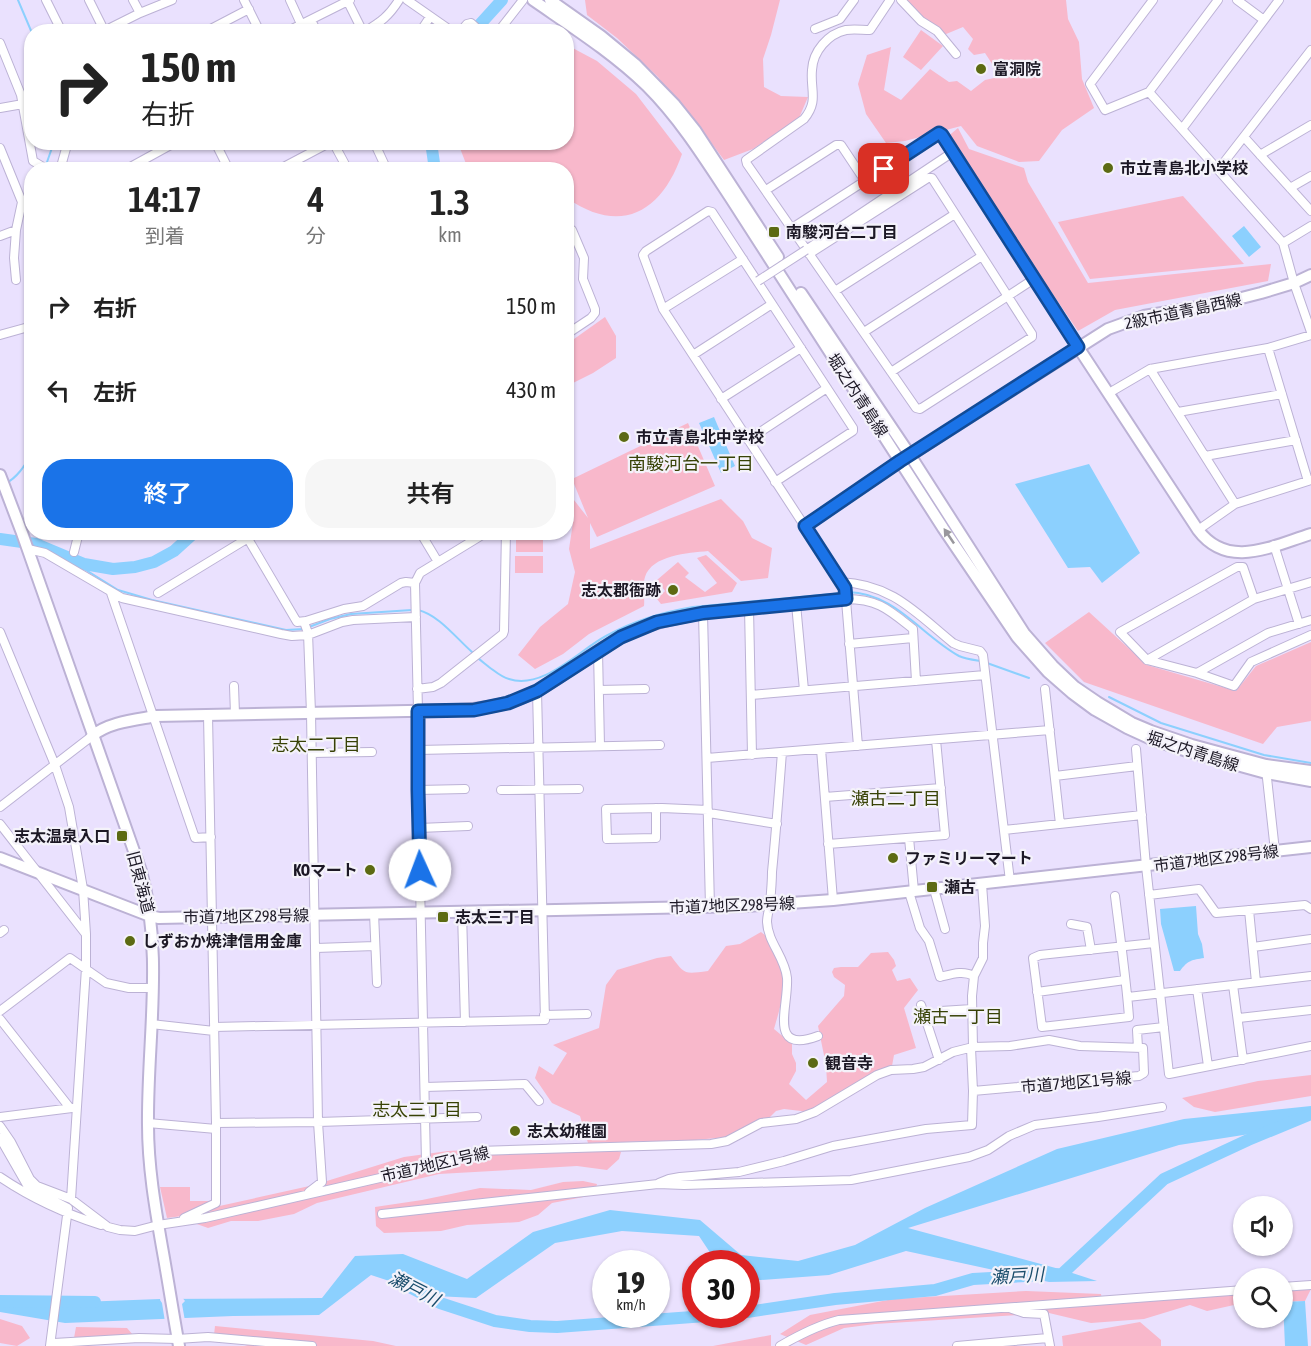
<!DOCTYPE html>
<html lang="ja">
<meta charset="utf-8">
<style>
body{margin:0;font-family:"Asap Condensed","Noto Sans JP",sans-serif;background:#f6f6f6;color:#222;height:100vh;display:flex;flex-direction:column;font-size:22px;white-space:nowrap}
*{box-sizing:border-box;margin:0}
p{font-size:20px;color:#767676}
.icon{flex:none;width:33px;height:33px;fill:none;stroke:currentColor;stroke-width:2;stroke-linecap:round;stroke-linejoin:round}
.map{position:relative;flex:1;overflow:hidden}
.drawer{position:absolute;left:24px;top:162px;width:550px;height:378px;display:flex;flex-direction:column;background:#fff;border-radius:24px;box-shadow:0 2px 4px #0004}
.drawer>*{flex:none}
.banner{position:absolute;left:24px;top:24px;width:550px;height:126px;border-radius:24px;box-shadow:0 2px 4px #0004;background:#fff;color:#222;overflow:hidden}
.buttons{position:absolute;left:1233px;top:1196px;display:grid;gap:12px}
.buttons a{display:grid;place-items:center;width:60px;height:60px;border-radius:50%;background:#fff;box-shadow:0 2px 4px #0004;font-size:30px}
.speed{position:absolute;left:592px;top:1250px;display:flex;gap:12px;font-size:30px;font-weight:700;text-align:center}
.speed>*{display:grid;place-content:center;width:78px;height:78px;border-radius:50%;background:#fff;box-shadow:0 2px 4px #0004;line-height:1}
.speed small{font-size:15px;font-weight:400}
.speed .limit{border:9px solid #d22;background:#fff;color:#111}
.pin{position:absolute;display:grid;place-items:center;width:51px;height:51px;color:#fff;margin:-26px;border-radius:12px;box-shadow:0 3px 9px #0006}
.me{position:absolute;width:66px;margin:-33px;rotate:358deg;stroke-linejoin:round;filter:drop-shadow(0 0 4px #0008)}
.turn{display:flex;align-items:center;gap:21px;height:126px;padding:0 18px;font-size:27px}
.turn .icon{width:78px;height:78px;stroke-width:2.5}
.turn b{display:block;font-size:42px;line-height:51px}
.eta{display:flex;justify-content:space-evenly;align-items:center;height:102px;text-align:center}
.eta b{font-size:36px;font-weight:600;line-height:42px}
.button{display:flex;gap:12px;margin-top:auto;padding:12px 18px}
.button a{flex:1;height:69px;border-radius:24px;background:#1a73e8;color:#fff;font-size:24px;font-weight:600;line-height:69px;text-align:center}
.button a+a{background:#f6f6f6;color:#222}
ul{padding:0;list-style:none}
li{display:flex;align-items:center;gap:18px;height:84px;padding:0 18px}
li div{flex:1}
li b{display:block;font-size:22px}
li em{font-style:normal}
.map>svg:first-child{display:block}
</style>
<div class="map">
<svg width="1311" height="1346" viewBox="0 0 1311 1346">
<rect width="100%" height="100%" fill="#eae1fe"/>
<path fill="#f8b8cb" d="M585,0H780L771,35L763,59L764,87L781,96L808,97L799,118L753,149L724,160L692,117L671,95L658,77L617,38L587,15Z
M906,0H1066L1068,19L1079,42L1082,79L1094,108L1062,130L1039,161L1019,162L977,146L961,126L905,141L886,143L866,114L858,84L867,55L891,47L884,90L901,100L930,69L949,82L957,81L971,91L985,80L994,78L998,73L985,53L974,55L968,49L973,39L963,27L939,37Z
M921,30L943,46L921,70L903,57Z
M567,45L597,61L636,94L682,154C662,212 621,236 567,198V170L468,169L458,143L567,142Z
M958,128L969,149L1024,168L1028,182L1088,283L1271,264L1268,281L1115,310L1078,331L946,138Z
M1183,196L1244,264L1090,279L1058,222Z
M605,317L616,336V358L593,373L567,386V344Z
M688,423L715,486L597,537L590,523V549L721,499L743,521L752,538L772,548L768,578L741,581L708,551C688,553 652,555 645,577C642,586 645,597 644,606L589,634L563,654L535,669L518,655L540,627L568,604L575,572L569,549L574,516L567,511V491L588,518L572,479Z
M516,536H543V552H516Z
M706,555L737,583L732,592L661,604L657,599L665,591L657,580L678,562L689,573L685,577L705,592L717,583L697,558Z
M515,556H543V573H515Z
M1089,612L1147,665L1236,691L1256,666L1311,642V721L1277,727L1263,744L1084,682L1045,643Z
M761,932L766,936C771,947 780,960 782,972C786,991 779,1011 774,1029L792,1044V1054L796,1063V1071L789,1084L806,1100L827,1082L826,1065L818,1026L844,996L845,985L834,977L832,972L834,968L841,967H858L871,953L888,952L894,960L896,966L892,970L897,981L910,978L918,990L904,1008L916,1048L894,1055L892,1066L806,1113L801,1111L784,1109L776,1111L768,1119L728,1137L695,1140L588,1143L580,1116L552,1103L535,1078L539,1066L553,1075L567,1053L553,1045L599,1028L606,985L617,970L657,958L671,956C685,975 684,974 708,971L726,946L740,944Z
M1311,1075V1096L1215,1112L1194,1107L1182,1098L1258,1081Z
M585,1143L621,1152L619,1159L607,1170L577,1166L439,1174L317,1203L294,1214L258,1221H231L208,1228L194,1223L215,1207L314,1185L404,1157L448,1151Z
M583,1181L597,1184L594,1195L552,1203L538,1215L519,1222L467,1225L441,1231L384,1233L376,1226L375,1207L422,1200L480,1188L531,1190L563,1182Z
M160,1187H190V1201H215L182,1216L167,1218Z
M1311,1289L1305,1301L1283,1302V1291Z
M1026,1291L1101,1294L1103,1305L1243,1294V1303L1207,1311L1190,1305L1144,1319L1091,1323L1049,1313L875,1324L844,1328L806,1345L780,1334L810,1315L893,1299Z
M0,1319L22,1326L30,1338L17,1346L0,1343Z
M1140,1322L1161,1340V1346H1063L1062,1336Z
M215,1326L373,1341L396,1346H248L214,1335Z
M76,1327L127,1328L133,1335L74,1338Z
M771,1335V1346H713Z"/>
<path fill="#8cd0fe" d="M1244,226L1261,247L1249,257L1232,236Z
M714,417L735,466L721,473L699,423Z
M1089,464L1140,553L1102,583L1090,567L1068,568L1015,484Z
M1196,906L1198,934L1202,944L1204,958C1192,960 1188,960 1180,971H1174L1161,924L1160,909Z
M1311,1106V1116L1269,1131L1179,1145L908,1228L1063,1270L1097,1281L1049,1282L906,1251L829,1275L747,1281V1263H717L699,1236L622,1231L555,1243L476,1298L435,1296L371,1275L319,1315L233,1316L65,1323L0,1312V1299L10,1301L80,1302L160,1299L322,1298L355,1256L403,1254L467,1279L533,1232L610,1210L700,1220L741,1255L798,1261L855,1245L925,1208L1057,1149L1184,1119Z
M1305,1301L1308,1346H1285L1283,1302Z"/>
<path fill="#eae1fe" d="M161,1296H181L185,1301L182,1304L185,1321L165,1322L162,1303L160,1300Z"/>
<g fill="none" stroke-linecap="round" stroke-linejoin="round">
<path stroke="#8cd0fe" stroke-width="2" d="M18,0L32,33
M46,165L54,142
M32,217C26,244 25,274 32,300
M6,483C17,478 25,465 32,454
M57,552L118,590L152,600L286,630L304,629
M848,592C895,593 921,635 959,656C965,659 974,660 981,661
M418,610C439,615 456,638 472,652C477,658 483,662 489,667C496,672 501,677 509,679C543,690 578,651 606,636C633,621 663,612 693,607L843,593
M309,627L330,619L351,614L412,610
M987,663L1029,678
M1109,697L1161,723L1264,755L1311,763"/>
<path stroke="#8cd0fe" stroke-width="12" d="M473,32L502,0
M431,142L435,170
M0,539L36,544L84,564L113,569L135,567L154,562L174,551L195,532
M398,1281L440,1303L495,1321L530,1326L557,1327L733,1314
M0,1301L95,1302
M747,1312L835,1299L935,1290L973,1279L1062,1274L1164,1179L1248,1140L1311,1114"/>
<g stroke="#bcb2d5" stroke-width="10">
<path id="street" d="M46,0L62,32
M89,0L105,32
M133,0L140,13
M244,0L260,32
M290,0L301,24
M407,0L453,32
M901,0L921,21L937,31L956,54
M1153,0L1090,84L1105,110L1149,92L1283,243L1294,283L1311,332
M1237,0L1264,20
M348,2L363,32
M311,20L317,32
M815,29L840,19L854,0
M102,32L140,13L172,0
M205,32L249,9
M286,32L350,0
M364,32C381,22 389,16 399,0
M420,32L430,17
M460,32L467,24L471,23L481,32
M498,32L523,0
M0,43L21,95L33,161L48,170
M1149,92L1218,0
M0,108L23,104
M1182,129L1279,0
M1244,137L1311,211
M215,142L229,170
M333,142L348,170
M374,142L387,170
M0,148L22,202L16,230L14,258L16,280
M1260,155L1311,125
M60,170L67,145L72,142
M125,170L176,142
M278,170L331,142
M1218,170L1311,50
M1290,188L1311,176
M766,190L836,145H841L865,181
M567,227L572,230L584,258L583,279L595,309V313L591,318L567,334
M792,228L939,133L942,135L1078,347
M0,236L16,230
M1283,243L1311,226
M809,248L953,152
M809,254L928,178H932L1032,334V337L920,409L916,408L747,164L746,160L804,119C819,101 810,90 812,70C813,51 828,34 846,30C854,29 862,30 870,30L890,0
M835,291L955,214
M663,309L743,259
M864,332L982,256
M0,335L32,326
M1268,348L1308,481
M693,355L772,304
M1150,369L1235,504
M891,372L1034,279
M1109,393L1150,369L1268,348L1311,335
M721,399L801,348
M1178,412L1282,394
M748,440L827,388
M1205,456L1296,440
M775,482L853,431V428L712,212L708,211L646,251L643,255L663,309L845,588L858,746
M805,526L903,460
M1198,530L1235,504L1311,480
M244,532L297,622L306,621L344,609L363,606L401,583L406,582L415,583
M420,532L438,562
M1274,545L1299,624
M28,549L45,553L122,598L281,634L292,636L308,635L342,622L353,620L416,617
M74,552L79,532
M840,582C892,584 916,613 953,643L960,646L980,651L983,655L1010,881
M111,593L195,838L211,837
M158,593L258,532
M1254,599L1243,567H1237L1120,632L1147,660L1197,673L1268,633L1311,620
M796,604L804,690
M749,608L752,755
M304,622L308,633L311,713L318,1122L322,1182L309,1192
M0,632L55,765L69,807L83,889L86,934V968L71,1199
M849,644L913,638
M598,651L600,746
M1147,660L1254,599L1311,582
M1197,673L1234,686L1251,662L1311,635
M234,686L235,714
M417,689L433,687L441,683L503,634L504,631L506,532
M1045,689L1060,824
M599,690L645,689
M751,695L985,675
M821,749L833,900
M1136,749L1146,866L1169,1074L1311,1046
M418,750L660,745
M782,752C779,792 776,832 772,872C772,882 771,893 770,904C769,910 767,916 767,922C768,943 785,957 787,978C789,1006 767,1055 818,1036
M312,753L372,752
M707,758L1050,730
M1266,769L1275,851
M1055,776L1137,766
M418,790L465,789
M501,790L579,789
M825,797L941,788
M0,807L92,736
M656,808V838L607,839L606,809L662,808L708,810
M709,813L777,824
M0,824L85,933
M419,828L468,826
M1004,830L1142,815
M909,838L914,891
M828,844L945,835L936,740
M934,889L945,929
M909,892L920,928L929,941L940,977C952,974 963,970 974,976
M1149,895L1199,889L1216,913L1305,905L1311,909
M1115,896C1120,936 1126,977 1129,1017L1042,1027L1033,958L1040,955L1154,943
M710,907L703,613L846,599C878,599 889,610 913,629L916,681
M1249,910L1256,982
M462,912L465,1022
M374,913L377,983
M1071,924L1087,927L1091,950
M0,933L4,930
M1253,947L1311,939
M316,948L375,946
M1233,985L1243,1060
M1197,989L1208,1066
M1037,992L1125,980
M1128,997L1311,976
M921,1005L939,1060
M0,1011L70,958L106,983L129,988H153
M941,1011L972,1009
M544,1015L587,1014
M1239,1018L1311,1010
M0,1019L70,1108
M151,1024L214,1031
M214,1027L545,1020L537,691
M973,1047L972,996L974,976L983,958V943L985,926L982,884
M1138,1048L1137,1030L1164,1027
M425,1087L525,1084L539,1101
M0,1117L72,1108
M148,1123L216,1129
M216,1123L318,1122L477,1117
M0,1126L11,1142L30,1179L37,1186L71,1199L108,1227L120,1230L135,1231L158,1225L205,1218L454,1161L478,1151L711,1144L727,1141L761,1123L796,1119L815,1112L877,1075L891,1070L913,1069L924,1067L953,1052L973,1047L1010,1046L1049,1040L1080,1046L1143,1048L1144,1073L1139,1076L973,1091
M0,1138L27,1185L35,1191L68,1208L50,1346
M418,1168L426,1162L418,790V711L415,583L420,573L487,532
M0,1177C31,1198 66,1214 101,1225
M659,1183L669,1179L680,1177L739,1172L784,1161L833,1146L926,1129L972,1125L973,1091L971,1048
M382,1214L658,1184L684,1185L851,1180L969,1157L988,1150L1009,1136L1035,1125L1098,1117L1162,1107
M184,1218L216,1203V1123L208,715
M1282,1287L1311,1285
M1012,1309L1024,1313L1044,1314L1050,1346
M54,1346V1343L139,1338L177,1339L208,1337L312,1346
M780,1346C799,1335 818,1325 839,1320L1244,1290
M957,1346L1048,1338"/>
</g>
<g stroke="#bcb2d5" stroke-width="14">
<path id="secondary" d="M533,0C572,27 613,53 647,86C680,119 705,159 730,197L943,528L1017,637L1048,672L1072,693L1095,710L1127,728L1151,739L1190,752L1266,773L1311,781
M550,0L601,36L635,64L675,105L695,130L778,257
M801,293L910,455L1024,633L1053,666L1075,687L1097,702L1132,723L1151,731L1192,745L1266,765L1311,771
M1078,347L1198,530C1228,570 1272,546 1311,534
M910,455L1108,329L1144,316L1222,303L1261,293L1294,283L1311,275
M0,475L22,533L141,871C164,954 147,1041 148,1125C148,1166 155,1207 162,1247C168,1280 173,1313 179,1346
M92,736C109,722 135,720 156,716L459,710C485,709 511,704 535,692C564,677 590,653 620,638C646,624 674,618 703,613
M0,858L150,916L159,918L747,906L833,900L1311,847"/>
</g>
<use href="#street" stroke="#fff" stroke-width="8"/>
<use href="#secondary" stroke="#fff" stroke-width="10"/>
<g stroke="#bcb2d5" stroke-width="10" stroke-linecap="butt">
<path id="street-bridge" d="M758,281L806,250"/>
</g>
<use href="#street-bridge" stroke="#fff" stroke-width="8"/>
</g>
<defs><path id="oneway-solid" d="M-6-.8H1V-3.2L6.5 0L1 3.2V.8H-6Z" transform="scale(1.5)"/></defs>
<use fill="#99979d" href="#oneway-solid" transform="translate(949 536) rotate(-124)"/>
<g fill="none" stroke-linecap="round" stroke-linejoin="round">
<g stroke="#114b97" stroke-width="15">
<path id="route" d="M420,870L418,790V711L474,710L508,703L537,691L621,637L657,622L703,613L846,599L845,588L805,526L900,461L1078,347L942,135L939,133L884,169"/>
</g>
<use href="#route" stroke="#1a73e8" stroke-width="10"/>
</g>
<g fill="#5c6a13" stroke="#f4f2fa" stroke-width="2">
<circle cx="981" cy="69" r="6"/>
<circle cx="1108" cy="168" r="6"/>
<rect x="768" y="226" width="12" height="12" rx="3"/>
<circle cx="624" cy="437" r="6"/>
<circle cx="673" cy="590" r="6"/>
<rect x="116" y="830" width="12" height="12" rx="3"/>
<circle cx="893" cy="858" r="6"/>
<circle cx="370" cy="870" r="6"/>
<rect x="926" y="881" width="12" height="12" rx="3"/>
<rect x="437" y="911" width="12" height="12" rx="3"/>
<circle cx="130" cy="941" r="6"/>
<circle cx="813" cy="1063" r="6"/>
<circle cx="515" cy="1131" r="6"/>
</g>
<g text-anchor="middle" stroke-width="4.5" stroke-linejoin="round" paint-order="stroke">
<g font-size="16" font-weight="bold" fill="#1c1825" stroke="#f4f2fa" text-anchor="start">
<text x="993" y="75">富洞院</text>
<text x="1120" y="174">市立青島北小学校</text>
<text x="786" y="238">南駿河台二丁目</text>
<text x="636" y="443">市立青島北中学校</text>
<text x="661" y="596" text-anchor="end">志太郡衙跡</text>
<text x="110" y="842" text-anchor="end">志太温泉入口</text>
<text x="905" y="864">ファミリーマート</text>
<text x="358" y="876" text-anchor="end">KOマート</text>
<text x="944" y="893">瀬古</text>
<text x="455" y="923">志太三丁目</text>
<text x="142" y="947">しずおか焼津信用金庫</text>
<text x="825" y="1069">観音寺</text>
<text x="527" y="1137">志太幼稚園</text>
</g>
<g font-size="16" fill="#1c1825" stroke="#f4f2fa">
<text transform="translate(1183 311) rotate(-12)" y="6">2級市道青島西線</text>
<text transform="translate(858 395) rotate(57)" y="6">堀之内青島線</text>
<text transform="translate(1193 751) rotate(18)" y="6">堀之内青島線</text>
<text transform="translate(1216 858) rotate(-7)" y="6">市道7地区298号線</text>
<text transform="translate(141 882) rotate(75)" y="6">旧東海道</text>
<text transform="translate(732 905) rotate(-2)" y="6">市道7地区298号線</text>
<text transform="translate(246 916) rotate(-1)" y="6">市道7地区298号線</text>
<text transform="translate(1076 1082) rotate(-5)" y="6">市道7地区1号線</text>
<text transform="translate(435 1164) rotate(-13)" y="6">市道7地区1号線</text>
</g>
<g font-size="18" fill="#384206" stroke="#f4f2fa">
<text x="691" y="470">南駿河台一丁目</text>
<text x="316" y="751">志太二丁目</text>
<text x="896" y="805">瀬古二丁目</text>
<text x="958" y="1023">瀬古一丁目</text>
<text x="417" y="1116">志太三丁目</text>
</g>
<g font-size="18" font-style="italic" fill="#1a4d6c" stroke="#f4f2fa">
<text transform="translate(1017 1276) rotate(-3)" y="6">瀬戸川</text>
<text transform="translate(414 1289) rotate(27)" y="6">瀬戸川</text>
</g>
</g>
</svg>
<div class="buttons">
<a><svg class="icon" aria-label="sound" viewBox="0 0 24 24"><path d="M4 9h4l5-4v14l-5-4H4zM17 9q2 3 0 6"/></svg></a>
<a><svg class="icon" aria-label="search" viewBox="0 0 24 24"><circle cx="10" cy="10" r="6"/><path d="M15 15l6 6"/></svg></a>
</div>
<div class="speed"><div>19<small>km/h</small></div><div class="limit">30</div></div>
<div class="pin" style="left:884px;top:169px;background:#d93025"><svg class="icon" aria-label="arrive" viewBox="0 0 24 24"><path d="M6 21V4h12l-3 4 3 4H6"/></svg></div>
<svg class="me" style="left:420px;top:870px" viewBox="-20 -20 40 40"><circle r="19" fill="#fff"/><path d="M0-13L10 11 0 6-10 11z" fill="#1a73e8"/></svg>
<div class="banner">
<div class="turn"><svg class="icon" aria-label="right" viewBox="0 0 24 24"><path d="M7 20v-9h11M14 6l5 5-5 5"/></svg><div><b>150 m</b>右折</div></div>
</div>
<section class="drawer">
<div class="eta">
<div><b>14:17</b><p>到着</p></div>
<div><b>4</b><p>分</p></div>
<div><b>1.3</b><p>km</p></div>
</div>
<ul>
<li><svg class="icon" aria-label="right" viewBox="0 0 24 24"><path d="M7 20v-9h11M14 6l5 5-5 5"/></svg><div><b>右折</b></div><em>150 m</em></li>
<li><svg class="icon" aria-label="left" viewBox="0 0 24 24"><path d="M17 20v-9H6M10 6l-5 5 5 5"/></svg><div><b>左折</b></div><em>430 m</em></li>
</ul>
<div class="button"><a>終了</a><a>共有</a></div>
</section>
</div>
